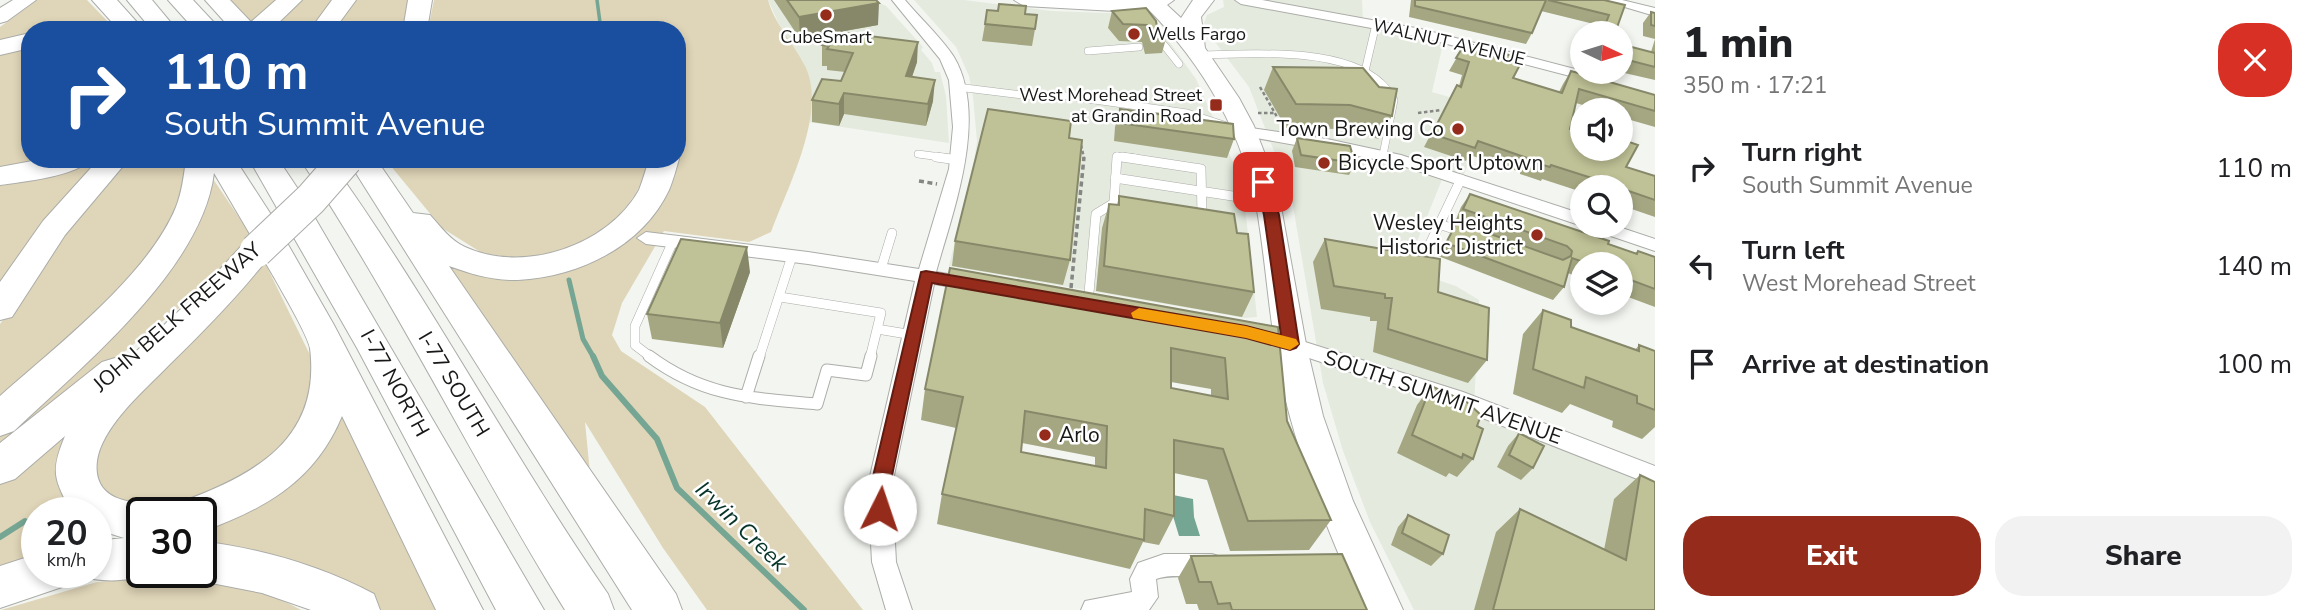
<!DOCTYPE html>
<meta charset="utf-8">
<style>
body{margin:0;font-family:"Nunito Sans",sans-serif;background:#f2f2f2;color:#202124;height:100vh;display:flex;flex-direction:column;font-size:26px;white-space:nowrap}
*{box-sizing:border-box;margin:0}
p{font-size:23px;color:#757577}
.icon{flex:none;width:38px;height:38px;fill:none;stroke:currentColor;stroke-width:2;stroke-linecap:round;stroke-linejoin:round}
.map{position:relative;flex:1;overflow:hidden}
.drawer{display:flex;flex-direction:column;background:#fff;width:665px}
.drawer>*{flex:none}
.guide{position:absolute;left:21px;top:21px;width:665px;height:147px;border-radius:28px;box-shadow:0 4px 10px #0003;background:#1a4fa0;color:#fff;overflow:hidden}
.needle{width:46px;rotate:94deg}
.buttons{position:absolute;left:1570px;top:21px;display:grid;gap:14px}
.buttons a{display:grid;place-items:center;width:63px;height:63px;border-radius:50%;background:#fff;box-shadow:0 4px 10px #0003;font-size:35px}
.speed{position:absolute;left:21px;top:497px;display:flex;gap:14px;font-size:35px;font-weight:700;text-align:center}
.speed>*{display:grid;place-content:center;width:91px;height:91px;border-radius:50%;background:#fff;box-shadow:0 4px 10px #0003;line-height:1}
.speed small{font-size:18px;font-weight:400}
.speed .limit{border:4px solid #111;border-radius:10px;background:#fff;color:#111}
.pin{position:absolute;display:grid;place-items:center;width:60px;height:60px;color:#fff;margin:-30px;border-radius:14px;box-shadow:0 4px 10px #0006}
.me{position:absolute;width:77px;margin:-38px;rotate:4deg;stroke-linejoin:round;filter:drop-shadow(0 0 5px #0008)}
.turn{display:flex;align-items:center;gap:24px;height:147px;padding:0 28px;font-size:32px}
.turn .icon{width:91px;height:91px;stroke-width:2.5}
.turn b{display:block;font-size:49px;line-height:60px}
.round{display:grid;place-items:center;flex:none;width:74px;height:74px;border-radius:28px;background:#f2f2f2}
.overview{display:flex;align-items:center;justify-content:space-between;height:119px;padding:0 28px}
h1{font-size:42px;font-weight:800;line-height:52px}
.cta{display:flex;gap:14px;margin-top:auto;padding:14px 28px}
.cta a{flex:1;height:80px;border-radius:28px;background:#952b1a;color:#fff;font-size:28px;font-weight:800;line-height:80px;text-align:center}
.cta a+a{background:#f2f2f2;color:#202124}
ul{padding:0;list-style:none}
li{display:flex;align-items:center;gap:21px;height:98px;padding:0 28px}
li div{flex:1}
li b{display:block;font-size:26px}
li em{font-style:normal}
main{display:flex;flex:1;min-height:0}
.map>svg:first-child{display:block}
</style>
<main>
<div class="map">
<svg width="1655" height="610" viewBox="0 0 1655 610">
<rect width="100%" height="100%" fill="#f3f5f0"/>
<path fill="#e4eade" d="M768,0H874L886,6L923,47L921,50L932,63L935,72H940L946,96L949,143L809,122L813,99Z
M914,0H964L1051,11L1134,14L1147,17L1163,33L1196,79L1235,167L1245,207L1257,317L1245,318L949,266L974,161L977,141L973,97L969,76L956,47Z
M1223,0H1362L1363,23L1444,39L1432,92L1493,110L1462,178L1445,172L1416,244L1433,261L1435,279L1456,286L1479,300L1474,408L1655,480V610H1414L1370,522L1343,451L1323,383L1292,200L1274,151L1249,87L1203,26L1207,15L1224,7Z"/>
<path fill="#dfd5b8" d="M37,0H87L116,30H30V36L0,44V27Z
M227,0H277L251,22Z
M301,0H338L315,30H269Z
M350,0H409L402,30H328Z
M434,0H768C774,23 794,44 805,66C828,112 787,188 771,232L749,242L664,231L622,303L612,335L621,351L705,407L863,610H707L663,548L585,422L590,473L439,257L550,270L668,190L677,168V30H428Z
M30,42V159H62L0,171V52Z
M89,159H101L0,286V182Z
M128,159H188V187L149,262L0,408V324L77,216Z
M385,159H651L648,173L634,196L618,218L599,236L547,256L514,258L482,253L442,228Z
M211,176L253,238L179,308L0,451V429L112,321Z
M265,263L311,357L314,406L273,464L193,506L162,512L124,507L100,495L91,446L120,402Z
M339,408L444,610H381L355,594L201,551V523Z
M82,413L77,513H37V566L0,576V483Z
M168,576C212,582 261,587 301,610H1L97,582Z"/>
<path fill="#75a593" d="M1173,495L1193,499L1194,517L1200,536H1179L1173,516Z"/>
<g fill="none" stroke-linecap="round" stroke-linejoin="round">
<path stroke="#75a593" stroke-width="3.5" d="M597,0L601,30"/>
<path stroke="#75a593" stroke-width="5" d="M569,280L583,339L594,358"/>
<path stroke="#75a593" stroke-width="6" d="M593,356L602,376L657,439L677,488L804,610
M0,537L25,521L32,527"/>
<g stroke="#abada9" stroke-width="8">
<path id="lane-far2" d="M1157,46L1164,45L1179,64
M1088,51L1139,47
M1199,55C1249,54 1341,46 1381,83C1386,87 1390,94 1394,100L1383,155
M1365,71L1376,24
M957,87L1039,97L1059,95L1187,113L1227,126
M918,154L948,158
M1117,158V156L1135,158"/>
</g>
<g stroke="#abada9" stroke-width="10">
<path id="lane-far1" d="M936,157L958,160
M1122,157L1201,169L1202,215L1198,217
M1115,178L1265,201
M1114,203L1117,157
M1439,224L1465,233
M1429,246L1461,179
M881,269L892,233
M780,297L881,313L870,358
M1088,304L1096,214L1114,203L1128,205
M877,329L913,335
M652,358L635,345V326L673,241
M759,358L792,256"/>
</g>
<g stroke="#abada9" stroke-width="13">
<path id="lane" d="M649,356C704,397 752,398 817,404L827,370L866,375L871,356
M746,397L759,356"/>
</g>
<g stroke="#abada9" stroke-width="2">
<path id="street" d="M892,0H905C920,18 941,37 954,57C989,117 953,211 936,272L978,279L980,284L978,289L971,290L934,284L892,485L896,562L912,610H886L872,562L868,485L915,281L808,264L646,244L637,238L646,232L808,252L919,269L949,169L953,127L949,80L940,59Z
M1235,0H1262L1421,29L1598,75L1600,78L1593,82L1420,37L1241,4Z
M1601,0H1622L1655,8V16Z
M1244,127L1327,139L1401,155L1582,214V226L1391,162L1239,135L1236,132Z
M1590,226H1616L1655,239V251L1593,230Z
M1283,335L1463,392L1655,466V486L1447,404L1276,347L1273,342L1276,337Z
M1164,554H1212L1221,557L1224,565L1221,573C1200,581 1177,572 1156,579L1158,597L1149,610H1081L1085,601L1132,592L1130,579L1138,563Z"/>
</g>
<g stroke="#abada9" stroke-width="2">
<path id="primary" d="M13,0H36L7,21L0,23V8Z
M1014,0H1174L1167,5L1181,18L1193,0H1214L1201,17L1205,48L1239,98L1254,126L1277,185L1306,344L1323,416L1353,501L1403,610H1363C1330,537 1300,463 1282,385C1270,329 1267,272 1258,216C1245,136 1204,65 1147,8L1115,11L1024,6Z"/>
</g>
<g stroke="#abada9" stroke-width="2">
<path id="highway" d="M92,0H117L144,30H119Z
M127,0H152L177,30H152Z
M168,0H193L221,30H195Z
M205,0H230L251,22L276,0H302L271,30H232Z
M332,0H356L334,30H310Z
M408,0H432L427,30H403Z
M30,33V48L0,55V40Z
M677,157L679,159C676,169 673,181 669,190C642,247 578,277 518,280C494,281 471,274 449,266L676,594L682,610H632L347,159H376L413,213L430,215C440,226 451,241 465,247C523,274 608,246 639,190C643,180 646,169 649,159H677Z
M43,159H90C79,176 21,182 0,185V167Z
M99,159H129L65,235L12,317L0,320V282L43,221Z
M186,159H235L270,213L334,325L483,610H436L342,416C315,481 265,509 201,532V513H180L186,500C259,473 321,436 310,348C308,335 274,277 265,262C236,298 203,332 170,364C147,388 118,412 103,442C96,456 93,475 103,488C116,504 140,501 157,508L160,513H142V572H155C132,581 103,584 80,575L79,572H96V541L124,538L96,529V513H72C54,479 50,472 65,436L15,479L0,484V443L102,362L115,358L126,361L202,289L244,243L254,241L214,173C202,270 81,367 14,431L0,436V396C55,347 148,276 176,207C182,192 184,175 186,159Z
M249,159H278L298,189L544,610H496L357,348Z
M300,159H329C430,299 510,452 608,594L614,610H565C473,462 397,304 300,159Z
M201,541C262,549 319,565 374,594L380,610H311L262,593L201,581L185,575L184,572H201Z
M37,554V572H69L62,587L0,608V566Z"/>
</g>
<path stroke="#858783" stroke-width="2.5" stroke-dasharray="3.5 2.5" stroke-linecap="butt" d="M1260,87L1280,122H1276
M1258,113H1274
M1418,113L1441,110
M1081,145L1084,158"/>
<path stroke="#858783" stroke-width="3.5" stroke-dasharray="5 3.5" stroke-linecap="butt" d="M919,181L937,184
M1071,288L1084,157"/>
<use href="#lane-far2" stroke="#fff" stroke-width="7"/>
<use href="#lane-far1" stroke="#fff" stroke-width="9"/>
<use href="#lane" stroke="#fff" stroke-width="11"/>
<use href="#street" fill="#fff" fill-rule="evenodd"/>
<use href="#primary" fill="#fff" fill-rule="evenodd"/>
<use href="#highway" fill="#fff" fill-rule="evenodd"/>
<g stroke="#abada9" stroke-width="35" stroke-linecap="butt">
<path id="highway-bridge" d="M256,251L311,199L346,159"/>
</g>
<use href="#highway-bridge" stroke="#fff" stroke-width="33"/>
</g>
<path fill="#a4a781" fill-rule="evenodd" d="M774,0H876L878,25L839,32L917,62L912,77L933,101L926,126L844,114L839,126L812,122V100L841,81L845,72L827,70V66H822V45L828,34L800,39Z
M1411,0H1604L1615,33H1599L1602,26L1541,11L1532,33L1526,44L1409,17Z
M1146,8L1158,33L1167,35L1162,53L1145,54L1142,42L1119,41L1108,28L1112,11Z
M1651,12L1655,13V80L1620,72V44L1651,52L1655,39L1643,36V23Z
M1025,14L1035,29L1032,46L982,41L985,24Z
M1463,47L1513,78L1559,92L1563,84L1571,71L1655,95V127L1620,117V110H1599L1576,103L1570,129L1626,167L1654,176L1655,174V217L1620,205V187H1582V192L1542,179L1541,181L1520,174V172L1470,155L1466,161L1424,147L1450,98L1459,86L1462,75L1449,71Z
M1273,67L1392,116L1379,139L1339,129L1286,128L1264,90Z
M1120,109L1234,139L1227,158L1114,141L1115,127Z
M1069,138L1070,260L1063,285L952,266L955,241Z
M1297,138L1355,163L1349,175L1295,167L1292,151Z
M1470,194L1635,253L1638,251L1655,257V307L1620,294V264H1582V279L1568,273L1564,287L1553,300L1438,256L1457,223L1455,222L1461,207Z
M1119,196L1237,233L1254,292L1242,317L1096,291L1102,228L1109,204L1117,205Z
M1325,239L1438,292L1487,360L1468,383L1373,352L1377,321H1370V317L1321,309L1313,262Z
M750,272L723,348L652,339L647,314Z
M1543,310L1571,327L1635,350L1639,345L1655,351V427L1642,439L1612,427L1613,421L1570,404L1562,413L1513,394L1523,334Z
M1278,327L1287,421L1331,520L1309,550L1230,551L1207,480L1174,473V516L1159,545L1143,542L1130,569L937,524L942,494L956,428L921,420L925,389ZM1171,382L1211,389V396L1171,388ZM1022,443L1095,457V466L1021,452Z
M1431,386L1477,426L1473,459L1457,477L1449,473L1446,477L1397,453L1417,405Z
M1519,433L1533,468L1521,480L1497,467L1508,446Z
M1640,475L1655,610H1474L1496,532L1520,509L1604,550L1614,499Z
M1408,515L1443,554L1431,566L1391,545L1398,527Z
M1191,556L1367,610H1199L1197,604H1186L1178,578Z"/>
<path fill="#868869" d="M879,3L878,25L800,39L799,17Z
M918,42L917,62L905,97L906,76Z
M935,80L933,101L926,126L928,104Z
M844,93V114L839,126V104Z
M747,247L750,272L723,348L720,323Z"/>
<path fill="#bfc296" stroke="#868869" stroke-width="2" fill-rule="evenodd" d="M787,0H876L879,3L799,17Z
M1415,0H1546L1532,33L1415,6Z
M1548,0H1604L1625,5L1615,33H1602L1609,15Z
M999,4L1026,6L1025,14L1037,15L1035,29L985,24L987,10L998,11Z
M1146,8L1156,21L1158,33L1167,35L1150,37L1147,25L1123,24L1112,11Z
M1651,12L1655,13V26L1651,25Z
M829,31L918,42L906,76L935,80L928,104L844,93L839,104L812,100L822,79L841,81L853,53L827,49L829,46L822,45Z
M1470,44L1523,59L1513,78L1562,93L1571,71L1655,95V111L1579,89L1570,129L1582,133V149H1620L1621,139L1638,145L1626,167L1655,176V200L1620,188V187L1551,165L1550,167L1529,161L1530,159L1478,141L1475,148L1432,134L1457,85L1461,87L1469,62L1456,58L1463,47L1467,48Z
M1620,44L1655,53V67L1620,58Z
M1273,67L1363,68L1379,87L1397,89L1392,116L1350,105L1296,104Z
M988,109L1071,121L1069,138L1082,140L1070,260L955,241Z
M1120,109L1233,124L1234,139L1119,123Z
M1297,138L1350,146L1355,163L1301,155Z
M1470,194L1609,241L1608,244L1637,254L1638,251L1655,257V289L1620,276V264H1589L1572,258L1564,287L1446,243L1457,222L1563,260L1571,256L1572,251L1567,246L1463,209Z
M1119,196L1234,214L1237,233L1248,234L1254,292L1104,266L1109,204L1119,205Z
M681,239L747,247L720,323L647,314Z
M1325,239L1440,259L1438,292L1489,308L1487,360L1388,329L1392,298H1385V294L1334,286Z
M950,268L1278,327L1287,421L1331,520L1248,521L1223,449L1174,440V516L1145,509L1144,540L942,494L963,397L925,389ZM1171,348L1225,358L1228,399L1171,388ZM1025,411L1107,426L1106,468L1021,452Z
M1543,310L1571,320V327L1639,351V345L1655,351V410L1637,403V396L1586,377L1584,388L1533,369Z
M1431,386L1467,402L1481,415L1477,426L1483,429L1473,459L1463,454L1462,458L1412,435Z
M1519,433L1544,446L1533,468L1509,455Z
M1640,475L1655,482V610H1493L1520,509L1626,560Z
M1408,515L1449,535L1443,554L1402,533Z
M1342,554L1367,610H1232L1230,603L1218,604L1211,582H1199L1191,556Z"/>
<path fill="#952b1a" stroke="#611c11" stroke-width="2" d="M1263,178L1270,182L1279,215L1299,344L1296,348L1290,350L1246,338L932,283L890,485V509L887,515L880,517L874,515L871,509V485L921,272L926,271L1246,326L1281,335L1264,215L1256,182Z"/>
<path fill="#f59e0b" d="M1139,308L1246,326L1296,339L1299,344L1290,350L1246,338L1133,318L1131,313Z"/>
<g fill="#952b1a" stroke="#fff" stroke-width="2.5">
<circle cx="826" cy="15" r="7"/>
<circle cx="1134" cy="34" r="7"/>
<rect x="1209" y="98" width="14" height="14" rx="3.5"/>
<circle cx="1458" cy="129" r="7"/>
<circle cx="1324" cy="163" r="7"/>
<circle cx="1537" cy="235" r="7"/>
<circle cx="1045" cy="435" r="7"/>
</g>
<g text-anchor="middle" stroke-width="5" stroke-linejoin="round" paint-order="stroke">
<g font-size="18" fill="#181917" stroke="#fff" text-anchor="start">
<text x="1148" y="40">Wells Fargo</text>
<text x="826" y="43" text-anchor="middle">CubeSmart</text>
<text x="1202" y="101" text-anchor="end">West Morehead Street<tspan x="1202" dy="21">at Grandin Road</tspan></text>
</g>
<g font-size="18" fill="#181917" stroke="#fff">
<text transform="translate(1449 42) rotate(13)" y="6">WALNUT AVENUE</text>
</g>
<g font-size="21" fill="#181917" stroke="#fff" text-anchor="end">
<text x="1444" y="136">Town Brewing Co</text>
<text x="1338" y="170" text-anchor="start">Bicycle Sport Uptown</text>
<text x="1523" y="230">Wesley Heights<tspan x="1523" dy="24">Historic District</tspan></text>
<text x="1059" y="442" text-anchor="start">Arlo</text>
</g>
<g font-size="21" fill="#181917" stroke="#fff">
<text transform="translate(177 317) rotate(-41)" y="7">JOHN BELK FREEWAY</text>
<text transform="translate(395 383) rotate(61)" y="7">I-77 NORTH</text>
<text transform="translate(454 384) rotate(59)" y="7">I-77 SOUTH</text>
<text transform="translate(1443 397) rotate(19)" y="7">SOUTH SUMMIT AVENUE</text>
</g>
<g font-size="23" font-style="italic" fill="#063427" stroke="#fff">
<text transform="translate(742 526) rotate(44)" y="8">Irwin Creek</text>
</g>
</g>
</svg>
<div class="buttons">
<a><svg class="needle" viewBox="-14 -14 28 28"><path d="M0-13l5 13h-10z" fill="#e53935"/><path d="M0 13l5-13h-10z" fill="#757577"/></svg></a>
<a><svg class="icon" aria-label="sound" viewBox="0 0 24 24"><path d="M4 9h4l5-4v14l-5-4H4zM17 9q2 3 0 6"/></svg></a>
<a><svg class="icon" aria-label="search" viewBox="0 0 24 24"><circle cx="10" cy="10" r="6"/><path d="M15 15l6 6"/></svg></a>
<a><svg class="icon" aria-label="layers" viewBox="0 0 24 24"><path d="M12 4l9 5-9 5-9-5zM3 14l9 5 9-5"/></svg></a>
</div>
<div class="speed"><div>20<small>km/h</small></div><div class="limit">30</div></div>
<div class="pin" style="left:1263px;top:182px;background:#d93025"><svg class="icon" aria-label="arrive" viewBox="0 0 24 24"><path d="M6 21V4h12l-3 4 3 4H6"/></svg></div>
<svg class="me" style="left:880px;top:509px" viewBox="-20 -20 40 40"><circle r="19" fill="#fff"/><path d="M0-13L10 11 0 6-10 11z" fill="#952b1a"/></svg>
<div class="guide">
<div class="turn"><svg class="icon" aria-label="right" viewBox="0 0 24 24"><path d="M7 20v-9h11M14 6l5 5-5 5"/></svg><div><b>110 m</b>South Summit Avenue</div></div>
</div>
</div>
<section class="drawer">
<div class="overview"><div><h1>1 min</h1><p>350 m · 17:21</p></div><a class="round" style="background:#d93025;color:#fff"><svg class="icon" aria-label="close" viewBox="0 0 24 24"><path d="M6 6l12 12M18 6L6 18"/></svg></a></div>
<ul>
<li><svg class="icon" aria-label="right" viewBox="0 0 24 24"><path d="M7 20v-9h11M14 6l5 5-5 5"/></svg><div><b>Turn right</b><p>South Summit Avenue</p></div><em>110 m</em></li>
<li><svg class="icon" aria-label="left" viewBox="0 0 24 24"><path d="M17 20v-9H6M10 6l-5 5 5 5"/></svg><div><b>Turn left</b><p>West Morehead Street</p></div><em>140 m</em></li>
<li><svg class="icon" aria-label="arrive" viewBox="0 0 24 24"><path d="M6 21V4h12l-3 4 3 4H6"/></svg><div><b>Arrive at destination</b></div><em>100 m</em></li>
</ul>
<div class="cta"><a>Exit</a><a>Share</a></div>
</section>
</main>
